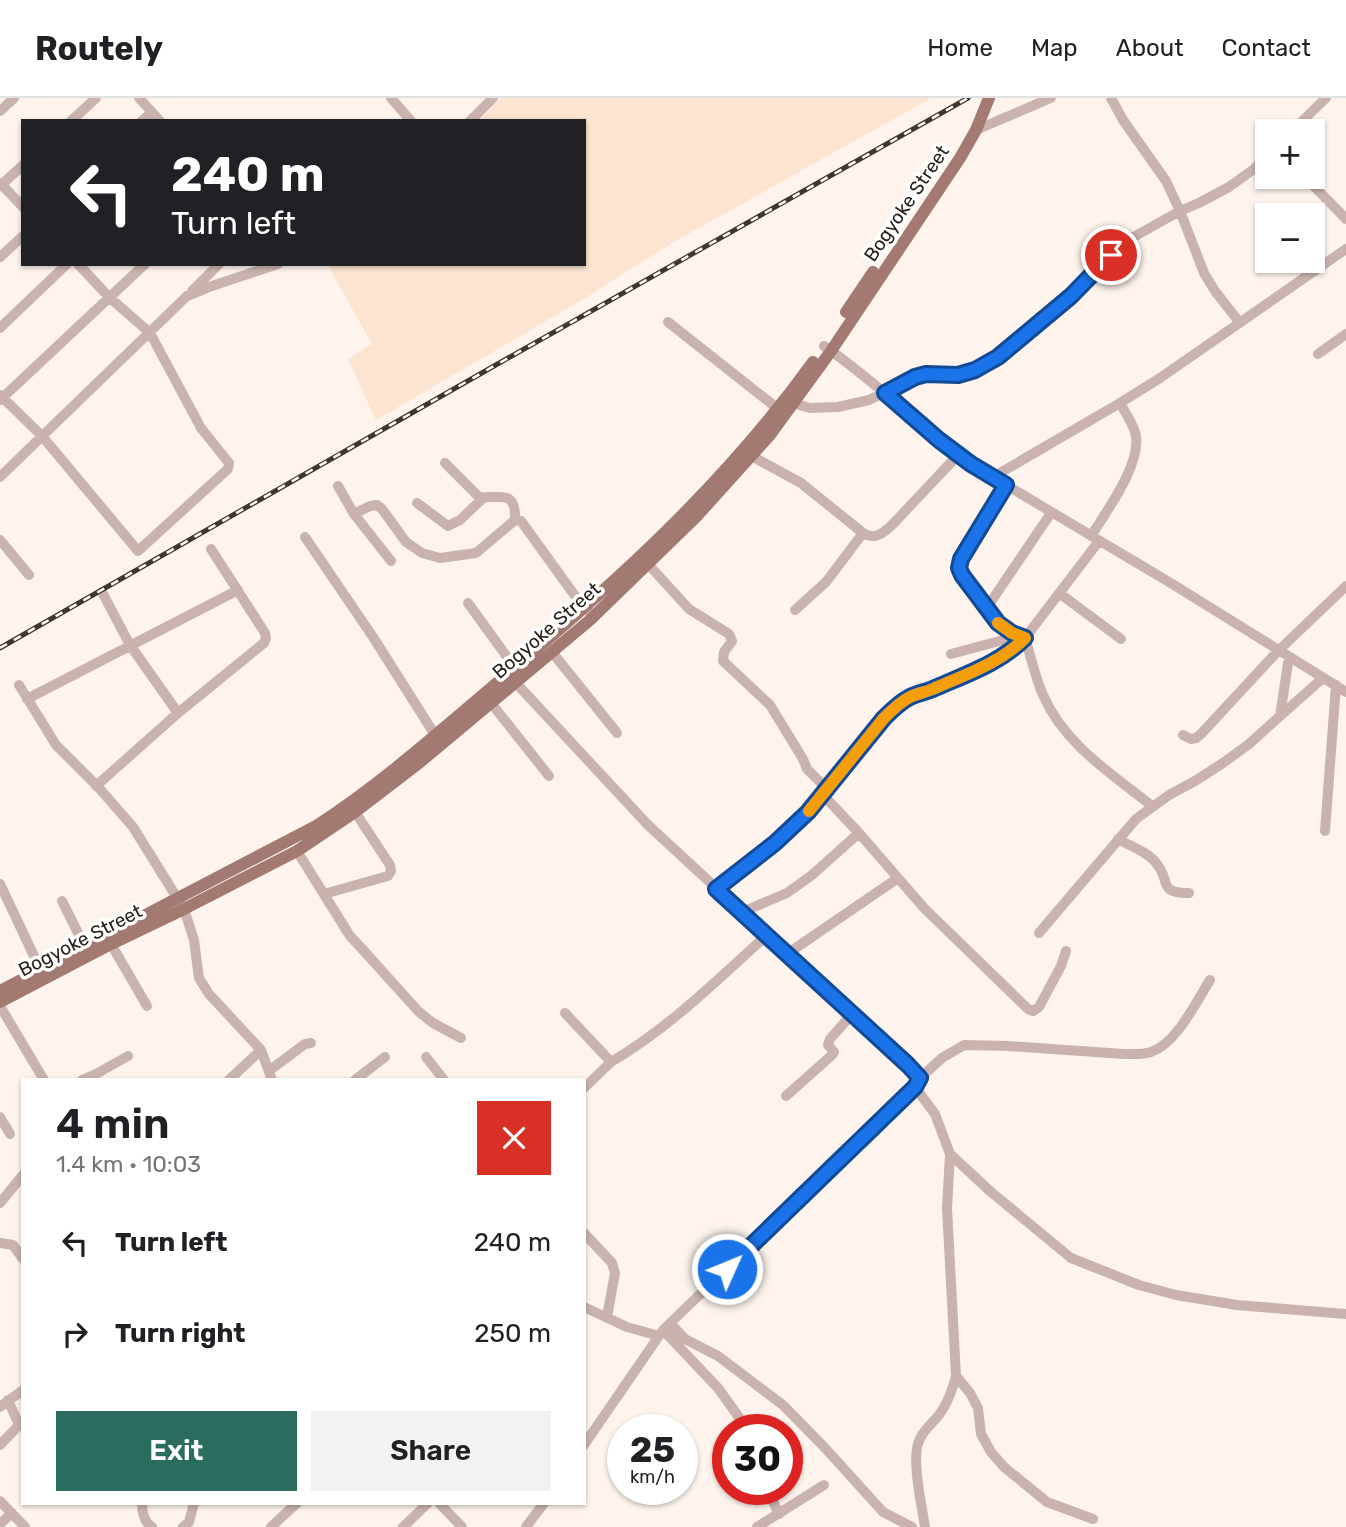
<!DOCTYPE html>
<meta charset="utf-8">
<style>
body{margin:0;font-family:Rubik,sans-serif;background:#f2f2f2;color:#202124;height:100vh;display:flex;flex-direction:column;font-size:26px;white-space:nowrap}
*{box-sizing:border-box;margin:0}
p{font-size:23px;color:#757577}
.icon{flex:none;width:38px;height:38px;fill:none;stroke:currentColor;stroke-width:2;stroke-linecap:round;stroke-linejoin:round}
.map{position:relative;flex:1;overflow:hidden}
.details{position:absolute;left:21px;top:980px;width:565px;height:427px;display:flex;flex-direction:column;background:#fff;border-radius:0px;box-shadow:0 2px 5px #0004}
.details>*{flex:none}
.top-card{position:absolute;left:21px;top:21px;width:565px;height:147px;border-radius:0px;box-shadow:0 2px 5px #0004;background:#202124;color:#fff;overflow:hidden}
.controls{position:absolute;left:1255px;top:21px;display:grid;gap:14px}
.controls a{display:grid;place-items:center;width:70px;height:70px;border-radius:0px;background:#fff;box-shadow:0 2px 5px #0004;font-size:35px}
.speed{position:absolute;left:607px;top:1316px;display:flex;gap:14px;font-size:35px;font-weight:700;text-align:center}
.speed>*{display:grid;place-content:center;width:91px;height:91px;border-radius:50%;background:#fff;box-shadow:0 2px 5px #0004;line-height:1}
.speed small{font-size:18px;font-weight:400}
.speed .limit{border:10px solid #d22;background:#fff;color:#111}
.pin{position:absolute;display:grid;place-items:center;width:60px;height:60px;color:#fff;margin:-30px;border:4px solid #fff;border-radius:50%;box-shadow:0 2px 7px #0007}
.me{position:absolute;width:77px;margin:-38px;rotate:46deg;stroke-linejoin:round;filter:drop-shadow(0 0 5px #0008)}
.turn{display:flex;align-items:center;gap:24px;height:147px;padding:0 35px;font-size:32px}
.turn .icon{width:91px;height:91px;stroke-width:2.5}
.turn b{display:block;font-size:49px;line-height:60px}
.round{display:grid;place-items:center;flex:none;width:74px;height:74px;border-radius:0px;background:#f2f2f2}
.headline{display:flex;align-items:center;justify-content:space-between;height:119px;padding:0 35px}
h1{font-size:42px;font-weight:600;line-height:52px}
.cta{display:flex;gap:14px;margin-top:auto;padding:14px 35px}
.cta a{flex:1;height:80px;border-radius:0px;background:#2a6d5f;color:#fff;font-size:28px;font-weight:600;line-height:80px;text-align:center}
.cta a+a{background:#f2f2f2;color:#202124}
ul{padding:0;list-style:none}
li{display:flex;align-items:center;gap:21px;height:91px;padding:0 35px}
li div{flex:1}
li b{display:block;font-size:26px}
li em{font-style:normal}
header{display:flex;align-items:center;gap:42px;box-sizing:border-box;height:98px;padding:0 35px;background:#fff;border-bottom:2px solid #e0e0e0}
header strong{font-size:33px}
nav{display:flex;gap:38px;margin-inline-start:auto;font-size:24px}
.map>svg:first-child{display:block}
</style>
<header>
<strong>Routely</strong>
<nav><a>Home</a><a>Map</a><a>About</a><a>Contact</a></nav>
</header>
<div class="map">
<svg width="1346" height="1429" viewBox="0 0 1346 1429">
<rect width="100%" height="100%" fill="#fef4ed"/>
<path fill="#fce4d1" d="M501,0H931L674,144L577,205L376,322L348,261L372,246L327,166H584V23H479Z"/>
<g fill="none" stroke-linecap="round" stroke-linejoin="round">
<path stroke="#cab3ae" stroke-width="10" d="M139,0L160,23
M391,0L411,23
M1111,0L1123,22L1166,83L1180,113L1204,175L1215,193L1240,225
M0,13L14,0
M71,23L96,0
M142,23L152,14
M470,23L493,0
M976,32L1051,0
M1292,33L1326,0
M1305,79L1346,121
M0,85L23,109
M0,88L23,67
M0,159L23,138
M192,193L219,166
M668,224L782,314
M0,230L67,166
M824,248C876,283 920,329 971,366L1174,487L1346,594
M1318,256L1346,236
M0,297L42,338L138,453L228,371L229,365L201,330L150,235L109,199L78,166
M0,302L145,166
M789,304L810,310L838,309L869,302L921,277H958L983,268L997,259L1049,218L1071,198L1128,142L1180,113L1199,105L1229,89L1254,71L1267,58
M746,355L801,385L863,435C875,442 882,436 892,427L958,357
M445,365L479,399C501,401 516,391 515,422
M0,379L187,198L209,189L278,166
M993,379L1120,305L1160,280L1346,151
M1006,387L961,461L959,469V474L992,518L1004,530L1025,540
M338,388L354,416L391,463
M417,405L448,428L460,422L483,400
M354,416L370,408L377,407L382,411L406,444L422,455L440,460L476,455L515,422L521,423L578,502L594,519
M1091,438C1106,414 1144,363 1135,334C1132,324 1125,314 1120,305
M305,439L373,539L435,637
M0,442L29,477
M648,466L689,511L729,536L732,543L724,554L723,563L770,607L803,661L807,671L827,691
M102,494L130,547L178,615
M1059,495L1121,541
M468,505L515,570
M986,511L1051,415
M795,512L826,484L863,435
M1025,540C1031,559 1035,579 1043,597C1064,646 1112,676 1152,708
M552,554L617,635
M951,556L1003,542L1012,535
M1289,559L1280,618L1323,580
M516,585L648,727L908,967L920,980
M19,587L56,647L99,690L133,729L184,811L194,842L199,880L209,896L261,952L272,982
M27,601L238,492
M491,605L549,678
M1183,637L1191,641L1196,640L1201,636L1278,553L1346,488
M96,688L178,615L264,545L266,540L265,535L211,451
M823,697L859,735L924,810L1028,911L1033,913L1039,909L1061,868L1066,853
M1325,733L1336,587
M1118,741C1130,748 1148,754 1156,765C1171,781 1157,796 1189,795
M297,753L350,838L364,853L419,914L433,925L461,940
M0,786L43,877
M716,791C753,762 791,735 821,700C835,683 850,664 864,646C874,634 883,620 895,610C906,600 919,597 933,591C965,579 1000,565 1025,540L1099,443
M324,796L388,778L391,773L390,767L355,714
M62,803L85,849
M742,814L787,795L812,777L859,735
M1039,835L1136,721L1169,697L1195,683L1223,665L1249,646L1280,618
M111,846L147,908
M787,856L898,780
M0,908L44,982
M565,915L611,964L584,990
M426,959L444,982
M611,964C669,930 717,882 767,837
M270,972L305,946L311,945
M82,982L96,976L128,958
M229,982L261,952
M355,982L385,959
M915,989L935,1016L950,1056L991,1094L1071,1160L1139,1187L1176,1197L1237,1207L1346,1216
M786,998L832,957L834,954L828,947L830,941L852,916
M0,1019L10,1036
M0,1105L23,1077
M584,1135L612,1165L615,1175L607,1219
M0,1145L13,1147L23,1161
M584,1209L627,1229L659,1238
M670,1225L685,1241L718,1258L783,1307L826,1351L883,1414L912,1429
M663,1232L718,1290L748,1332
M956,1278L970,1295L978,1310L981,1336L991,1354L1004,1369L1047,1404L1093,1421
M0,1309L23,1292
M0,1347L19,1327L8,1302
M584,1347L663,1232L915,989L920,980L942,960L964,947L1008,948L1124,956C1133,956 1142,957 1151,954C1177,945 1196,904 1210,882
M767,1391L779,1416
M0,1403L25,1429
M142,1405C142,1414 144,1424 152,1429
M439,1405L462,1429
M0,1426L12,1415
M183,1429L189,1424L194,1405
M271,1429L297,1405
M403,1429L428,1405
M526,1429L544,1405
M757,1429L824,1387
M925,1429C922,1409 911,1361 919,1343C923,1332 932,1326 939,1317C948,1305 952,1292 956,1278L947,1110L950,1056"/>
<path stroke="#a27a72" stroke-width="12" d="M846,214L873,174
M0,893L316,728C381,686 439,634 498,584C614,486 724,388 813,264
M0,904L111,846L184,811L297,753L355,714L419,665L590,522L696,419L770,337L831,253L960,60L976,32L989,0"/>
<g stroke="#3f362f" stroke-width="5">
<path id="rail" d="M0,550L487,272L968,0"/>
</g>
<use href="#rail" stroke="#fff" stroke-width="2.5" stroke-dasharray="8" stroke-linecap="butt"/>
</g>
<g fill="none" stroke-linecap="round" stroke-linejoin="round">
<g stroke="#114b97" stroke-width="18">
<path id="route" d="M727,1171L915,989L920,980L908,967L716,791L775,745L808,714L884,620C892,612 900,604 910,599C918,595 927,594 935,590C967,576 1000,565 1025,540L1012,535L998,525L962,477L959,470L961,461L1006,387L971,366L939,342L885,295L915,279L926,276L958,277L975,272L998,259L1071,198L1111,157"/>
</g>
<use href="#route" stroke="#1a73e8" stroke-width="12"/>
<path stroke="#f59e0b" stroke-width="12" d="M809,713L884,620C892,612 900,604 910,599C918,595 927,594 935,590C967,576 1000,565 1025,540L1012,535L998,525"/>
</g>
<g text-anchor="middle" stroke-width="7" stroke-linejoin="round" paint-order="stroke">
<g font-size="19" fill="#29201a" stroke="#fff">
<text transform="translate(906 105) rotate(-56)" y="7">Bogyoke Street</text>
<text transform="translate(546 532) rotate(-41)" y="7">Bogyoke Street</text>
<text transform="translate(80 842) rotate(-27)" y="7">Bogyoke Street</text>
</g>
</g>
</svg>
<div class="controls">
<a>+</a>
<a>−</a>
</div>
<div class="speed"><div>25<small>km/h</small></div><div class="limit">30</div></div>
<div class="pin" style="left:1111px;top:157px;background:#d93025"><svg class="icon" aria-label="arrive" viewBox="0 0 24 24"><path d="M6 21V4h12l-3 4 3 4H6"/></svg></div>
<svg class="me" style="left:727px;top:1171px" viewBox="-20 -20 40 40"><circle r="17" fill="#1a73e8" stroke="#fff" stroke-width="3"/><path d="M0-11L8 9 0 5-8 9z" fill="#fff"/></svg>
<div class="top-card">
<div class="turn"><svg class="icon" aria-label="left" viewBox="0 0 24 24"><path d="M17 20v-9H6M10 6l-5 5 5 5"/></svg><div><b>240 m</b>Turn left</div></div>
</div>
<section class="details">
<div class="headline"><div><h1>4 min</h1><p>1.4 km · 10:03</p></div><a class="round" style="background:#d93025;color:#fff"><svg class="icon" aria-label="close" viewBox="0 0 24 24"><path d="M6 6l12 12M18 6L6 18"/></svg></a></div>
<ul>
<li><svg class="icon" aria-label="left" viewBox="0 0 24 24"><path d="M17 20v-9H6M10 6l-5 5 5 5"/></svg><div><b>Turn left</b></div><em>240 m</em></li>
<li><svg class="icon" aria-label="right" viewBox="0 0 24 24"><path d="M7 20v-9h11M14 6l5 5-5 5"/></svg><div><b>Turn right</b></div><em>250 m</em></li>
</ul>
<div class="cta"><a>Exit</a><a>Share</a></div>
</section>
</div>
